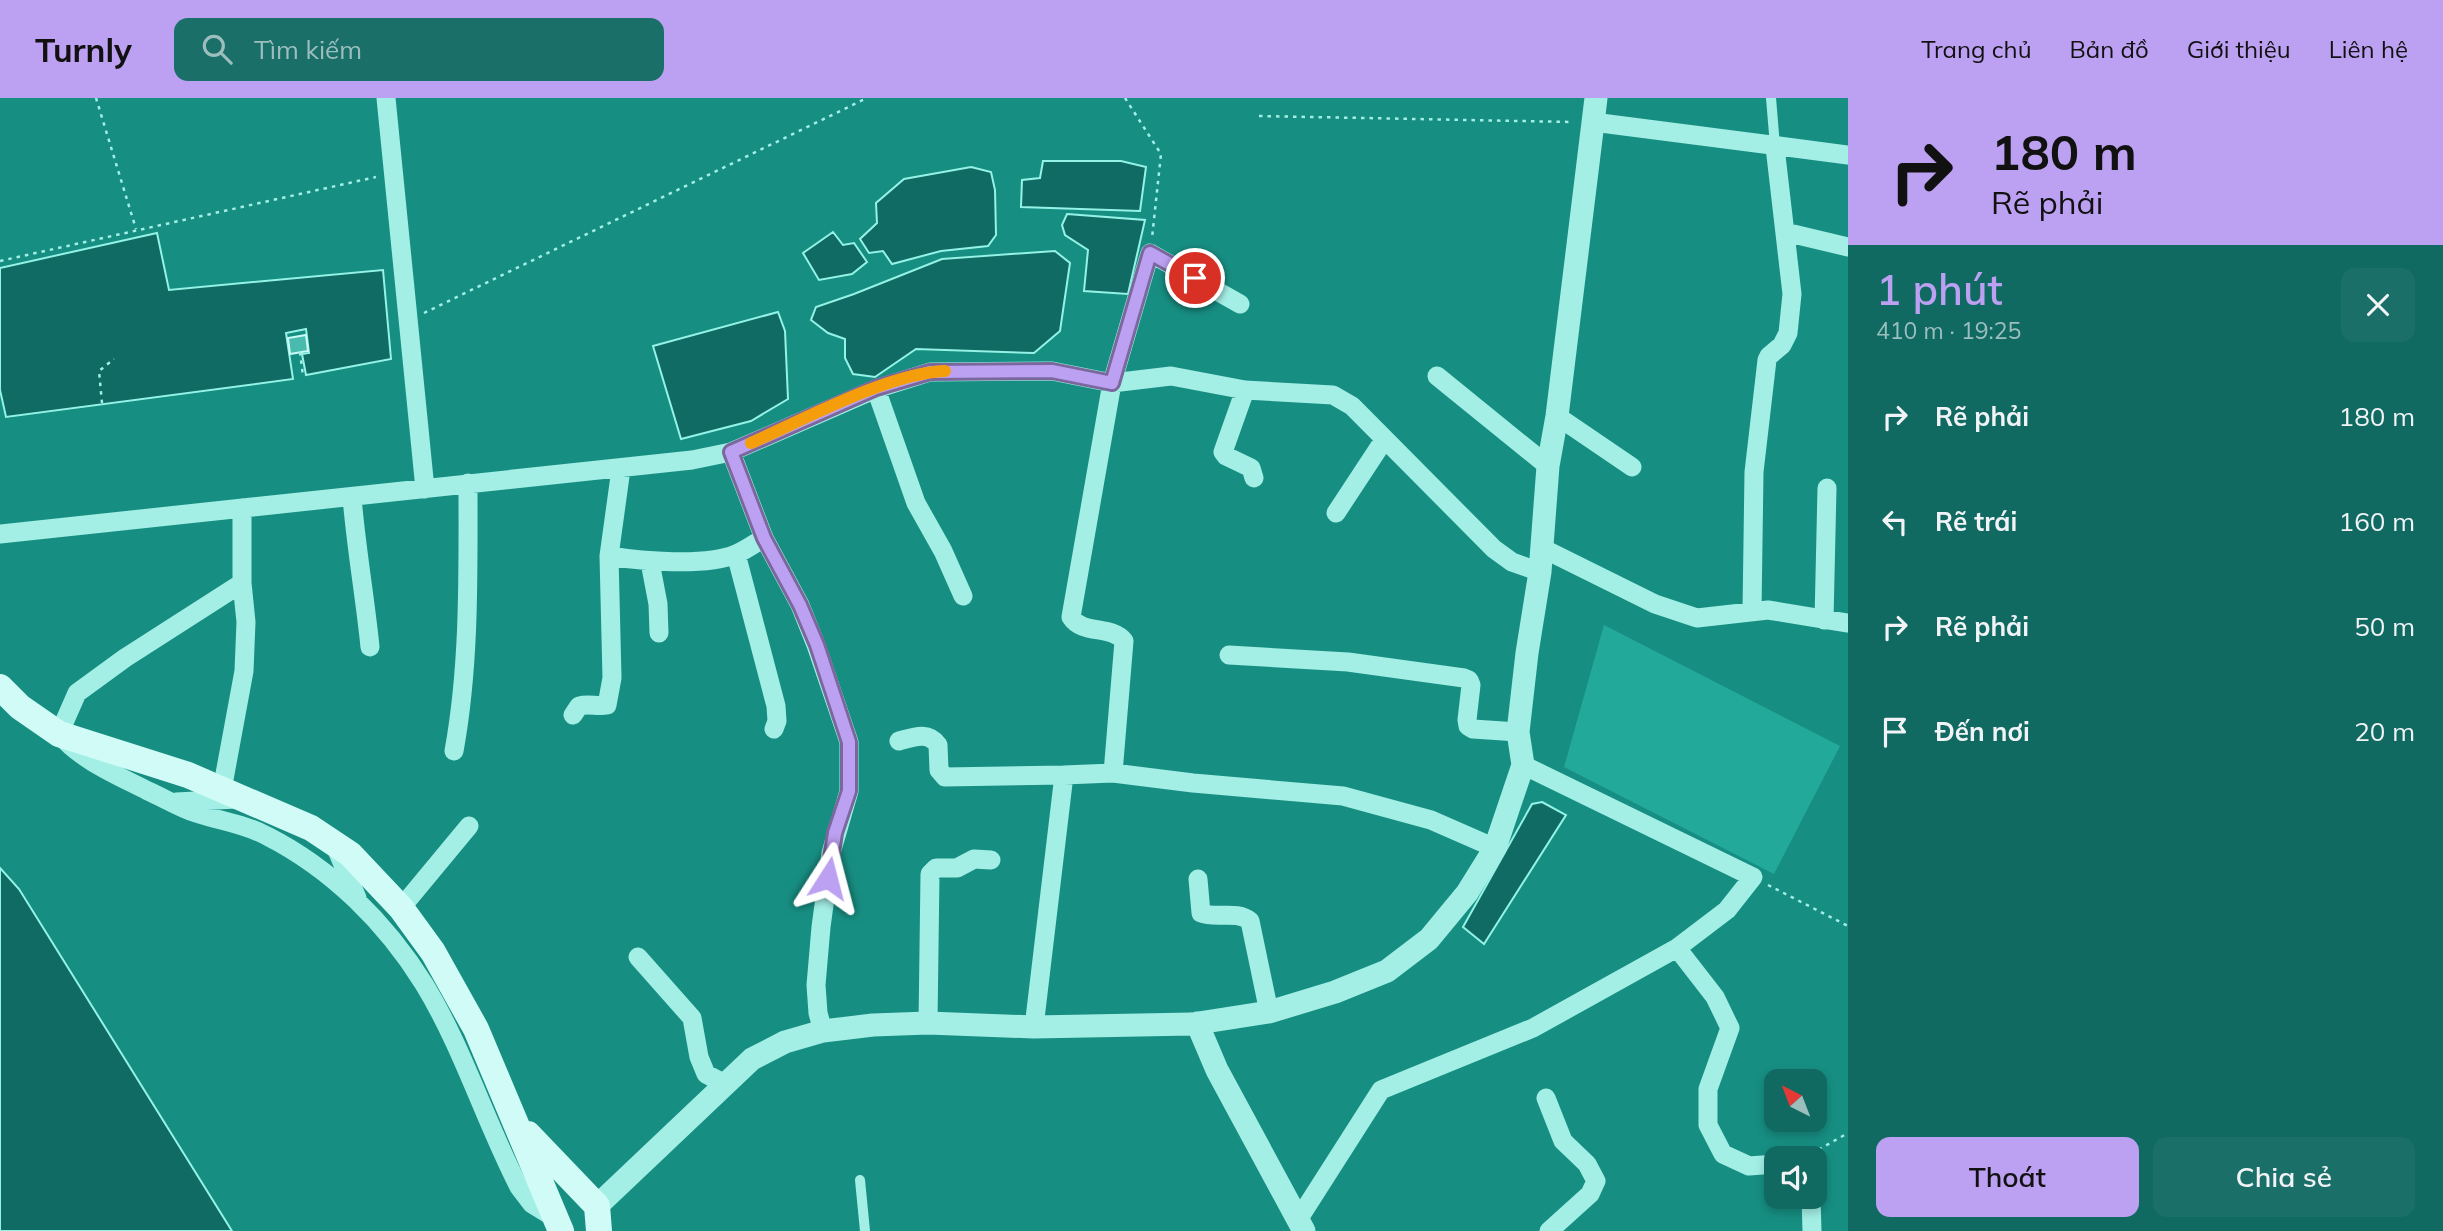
<!DOCTYPE html>
<html lang="vi">
<meta charset="utf-8">
<style>
body{margin:0;font-family:Mulish,sans-serif;background:#1a6f68;color:#f1f3f6;height:100vh;display:flex;flex-direction:column;font-size:26px;white-space:nowrap}
*{box-sizing:border-box;margin:0}
p{font-size:23px;color:#9cbfbe}
.icon{flex:none;width:38px;height:38px;fill:none;stroke:currentColor;stroke-width:2;stroke-linecap:round;stroke-linejoin:round}
.map{position:relative;flex:1;overflow:hidden}
.panel{display:flex;flex-direction:column;background:#116a62;width:595px}
.panel>*{flex:none}
.banner{background:#bca0f2;color:#111;overflow:hidden}
.needle{width:46px;rotate:318deg}
.controls{position:absolute;left:1764px;top:971px;display:grid;gap:14px}
.controls a{display:grid;place-items:center;width:63px;height:63px;border-radius:14px;background:#116a62;box-shadow:0 4px 10px #0003;font-size:35px}
.pin{position:absolute;display:grid;place-items:center;width:60px;height:60px;color:#fff;margin:-30px;border:4px solid #fff;border-radius:50%;box-shadow:0 2px 7px #0007}
.me{position:absolute;width:77px;margin:-38px;rotate:9deg;stroke-linejoin:round;filter:drop-shadow(0 0 5px #0008)}
.turn{display:flex;align-items:center;gap:24px;height:147px;padding:0 28px;font-size:32px}
.turn .icon{width:91px;height:91px;stroke-width:2.5}
.turn b{display:block;font-size:49px;line-height:60px}
.round{display:grid;place-items:center;flex:none;width:74px;height:74px;border-radius:14px;background:#1a6f68}
.head{display:flex;align-items:center;justify-content:space-between;height:119px;padding:0 28px}
h1{font-size:42px;font-weight:600;line-height:52px;color:#bca0f2}
.primary-button{display:flex;gap:14px;margin-top:auto;padding:14px 28px}
.primary-button a{flex:1;height:80px;border-radius:14px;background:#bca0f2;color:#111;font-size:28px;font-weight:600;line-height:80px;text-align:center}
.primary-button a+a{background:#1a6f68;color:#f1f3f6}
ul{padding:0;list-style:none}
li{display:flex;align-items:center;gap:21px;height:105px;padding:0 28px}
li div{flex:1}
li b{display:block;font-size:26px}
li em{font-style:normal}
header{display:flex;align-items:center;gap:42px;box-sizing:border-box;height:98px;padding:0 35px;background:#bca0f2;color:#111}
header strong{font-size:33px}
nav{display:flex;gap:38px;margin-inline-start:auto;font-size:24px}
.search{width:490px;height:63px;background:#1a6f68;display:flex;align-items:center;gap:18px;box-sizing:border-box;padding:0 24px;border-radius:14px;color:#9cbfbe;font-size:26px}
main{display:flex;flex:1;min-height:0}
.map>svg:first-child{display:block}
</style>
<header>
<strong>Turnly</strong>
<div class="search"><svg class="icon" aria-label="search" viewBox="0 0 24 24"><circle cx="10" cy="10" r="6"/><path d="M15 15l6 6"/></svg>Tìm kiếm</div>
<nav><a>Trang chủ</a><a>Bản đồ</a><a>Giới thiệu</a><a>Liên hệ</a></nav>
</header>
<main>
<div class="map">
<svg width="1848" height="1133" viewBox="0 0 1848 1133">
<rect width="100%" height="100%" fill="#178e82"/>
<path fill="#23a99a" d="M1604,527L1840,648L1774,776L1564,669Z"/>
<path fill="#0f6b63" stroke="#95f2e6" stroke-width="2" d="M1043,63H1121L1146,69L1140,113L1021,109L1022,82L1040,80Z
M971,69L991,74L995,92L996,137L988,148L941,153L892,166L883,153L869,155L860,141L877,125L876,105L904,81Z
M1067,116L1145,122L1128,196L1084,193L1088,152L1065,137L1062,127Z
M833,134L843,147L854,145L867,164L852,176L819,182L803,155Z
M157,135L169,192L383,172L391,261L306,277L302,256L309,255L306,231L286,235L293,281L6,319L0,292V170Z
M1055,153L1070,165L1060,233L1034,255L916,251L875,279L853,276L845,260V241L828,235L811,222L816,209L854,196L942,161Z
M778,214L785,233L788,301L751,323L681,341L653,248Z
M1542,704L1566,717L1484,846L1463,829L1532,706Z
M0,770L19,791L232,1133H0Z"/>
<path fill="#49baae" stroke="#c9fbf5" stroke-width="2" d="M306,237L308,253L290,256L288,240Z"/>
<g fill="none" stroke-linecap="round" stroke-linejoin="round">
<path stroke="#a3efe6" stroke-width="2.5" stroke-dasharray="3.5 5" stroke-linecap="butt" d="M96,0L136,131
M1125,0L1161,56L1152,140
M1259,18L1572,24
M0,163L376,79
M424,215L867,0
M300,254L303,278
M102,305L99,273L114,261
M1768,787L1848,828
M1804,1060L1848,1035"/>
<path stroke="#a3efe6" stroke-width="10" d="M1771,0L1775,48
M860,1082L865,1133"/>
<path stroke="#a3efe6" stroke-width="19" d="M386,0L425,391
M1593,24L1848,57
M1785,134L1848,149
M1437,278L1548,368
M876,291L916,405L943,453L963,498
M1245,292L1223,354L1226,358L1251,370L1254,380
M1557,318L1632,369
M731,354L764,440L800,507L816,547L849,644V693L831,755L821,829L816,887L818,915L823,933
M352,399C356,449 365,499 370,549
M242,410V485L125,560L77,595L59,636C82,663 117,677 148,693C164,700 180,710 196,715C220,723 245,726 267,738C332,771 386,825 424,886C463,950 485,1023 519,1089L532,1106L558,1122
M1336,415L1384,342
M0,436L692,362L731,354L876,291L930,274L1052,273L1112,285L1171,278L1245,292L1333,297L1352,308L1494,451L1512,464L1540,474
M1542,450L1655,506L1697,520L1768,512L1848,525
M736,456L776,608L777,623L774,631
M609,458C641,463 706,469 736,456C746,452 755,445 764,440
M650,464L658,506L659,535
M1752,513L1754,374L1767,262L1769,258L1782,247L1788,235L1792,196L1775,49
M1824,522L1827,390
M1229,557L1348,564L1464,580L1469,582L1471,587L1467,622L1468,628L1473,631L1518,634
M573,617L579,608C589,605 597,609 607,607L612,580L609,458L621,371
M899,643C914,639 928,633 938,647L939,672L945,679L1064,677
M454,653C470,565 468,474 468,385
M1113,675L1124,543C1112,527 1082,537 1071,519L1112,285L1150,155L1240,206
M222,692L244,573L246,524L242,485
M176,704L237,701
M334,745L357,800
M1198,781L1201,815C1216,821 1237,812 1250,823L1269,914
M401,810L469,728
M1677,850L1715,899L1730,930L1708,991V1027L1723,1056L1749,1068L1776,1066
M638,859L692,920L699,959L706,976L725,986
M928,925L930,776L936,770H957L974,761L991,762
M1034,929L1064,677L1113,675L1193,685L1343,698L1431,722L1495,750
M1546,1000L1563,1043L1587,1066L1596,1083L1590,1096L1549,1133
M1811,1099L1812,1133
M1298,1122L1381,992L1533,930L1677,850L1727,812L1753,779L1523,667"/>
<path stroke="#a3efe6" stroke-width="23" d="M1197,925L1217,972L1304,1133
M597,1108L752,961L785,944L823,933L873,927L928,925L1034,929L1192,926L1269,914L1335,894L1387,873L1429,841L1467,795L1495,750L1523,667L1518,634L1527,555L1540,474L1548,368L1557,318L1596,0"/>
<path stroke="#d0fbf7" stroke-width="26" d="M0,589L20,609L59,636L188,677L311,730L350,756L401,810L433,854L476,931L561,1133
M528,1036L597,1108L599,1133"/>
</g>
<g fill="none" stroke-linecap="round" stroke-linejoin="round">
<g stroke="#7a689d" stroke-width="18">
<path id="route" d="M828,780L835,735L849,693V644L817,547L800,507L764,440L731,354L876,290L930,274L1052,273L1112,285L1150,155L1195,180"/>
</g>
<use href="#route" stroke="#bca0f2" stroke-width="12"/>
<path stroke="#f59e0b" stroke-width="12" d="M751,345C803,322 889,275 945,273"/>
</g>
</svg>
<div class="controls">
<a><svg class="needle" viewBox="-14 -14 28 28"><path d="M0-13l5 13h-10z" fill="#e53935"/><path d="M0 13l5-13h-10z" fill="#9cbfbe"/></svg></a>
<a><svg class="icon" aria-label="sound" viewBox="0 0 24 24"><path d="M4 9h4l5-4v14l-5-4H4zM17 9q2 3 0 6"/></svg></a>
</div>
<div class="pin" style="left:1195px;top:180px;background:#d93025"><svg class="icon" aria-label="arrive" viewBox="0 0 24 24"><path d="M6 21V4h12l-3 4 3 4H6"/></svg></div>
<svg class="me" style="left:828px;top:780px" viewBox="-20 -20 40 40"><path d="M0-17L14 15 0 8-14 15z" fill="#bca0f2" stroke="#fff" stroke-width="4"/></svg>
</div>
<section class="panel">
<div class="banner">
<div class="turn"><svg class="icon" aria-label="right" viewBox="0 0 24 24"><path d="M7 20v-9h11M14 6l5 5-5 5"/></svg><div><b>180 m</b>Rẽ phải</div></div>
</div>
<div class="head"><div><h1>1 phút</h1><p>410 m · 19:25</p></div><a class="round"><svg class="icon" aria-label="close" viewBox="0 0 24 24"><path d="M6 6l12 12M18 6L6 18"/></svg></a></div>
<ul>
<li><svg class="icon" aria-label="right" viewBox="0 0 24 24"><path d="M7 20v-9h11M14 6l5 5-5 5"/></svg><div><b>Rẽ phải</b></div><em>180 m</em></li>
<li><svg class="icon" aria-label="left" viewBox="0 0 24 24"><path d="M17 20v-9H6M10 6l-5 5 5 5"/></svg><div><b>Rẽ trái</b></div><em>160 m</em></li>
<li><svg class="icon" aria-label="right" viewBox="0 0 24 24"><path d="M7 20v-9h11M14 6l5 5-5 5"/></svg><div><b>Rẽ phải</b></div><em>50 m</em></li>
<li><svg class="icon" aria-label="arrive" viewBox="0 0 24 24"><path d="M6 21V4h12l-3 4 3 4H6"/></svg><div><b>Đến nơi</b></div><em>20 m</em></li>
</ul>
<div class="primary-button"><a>Thoát</a><a>Chia sẻ</a></div>
</section>
</main>
